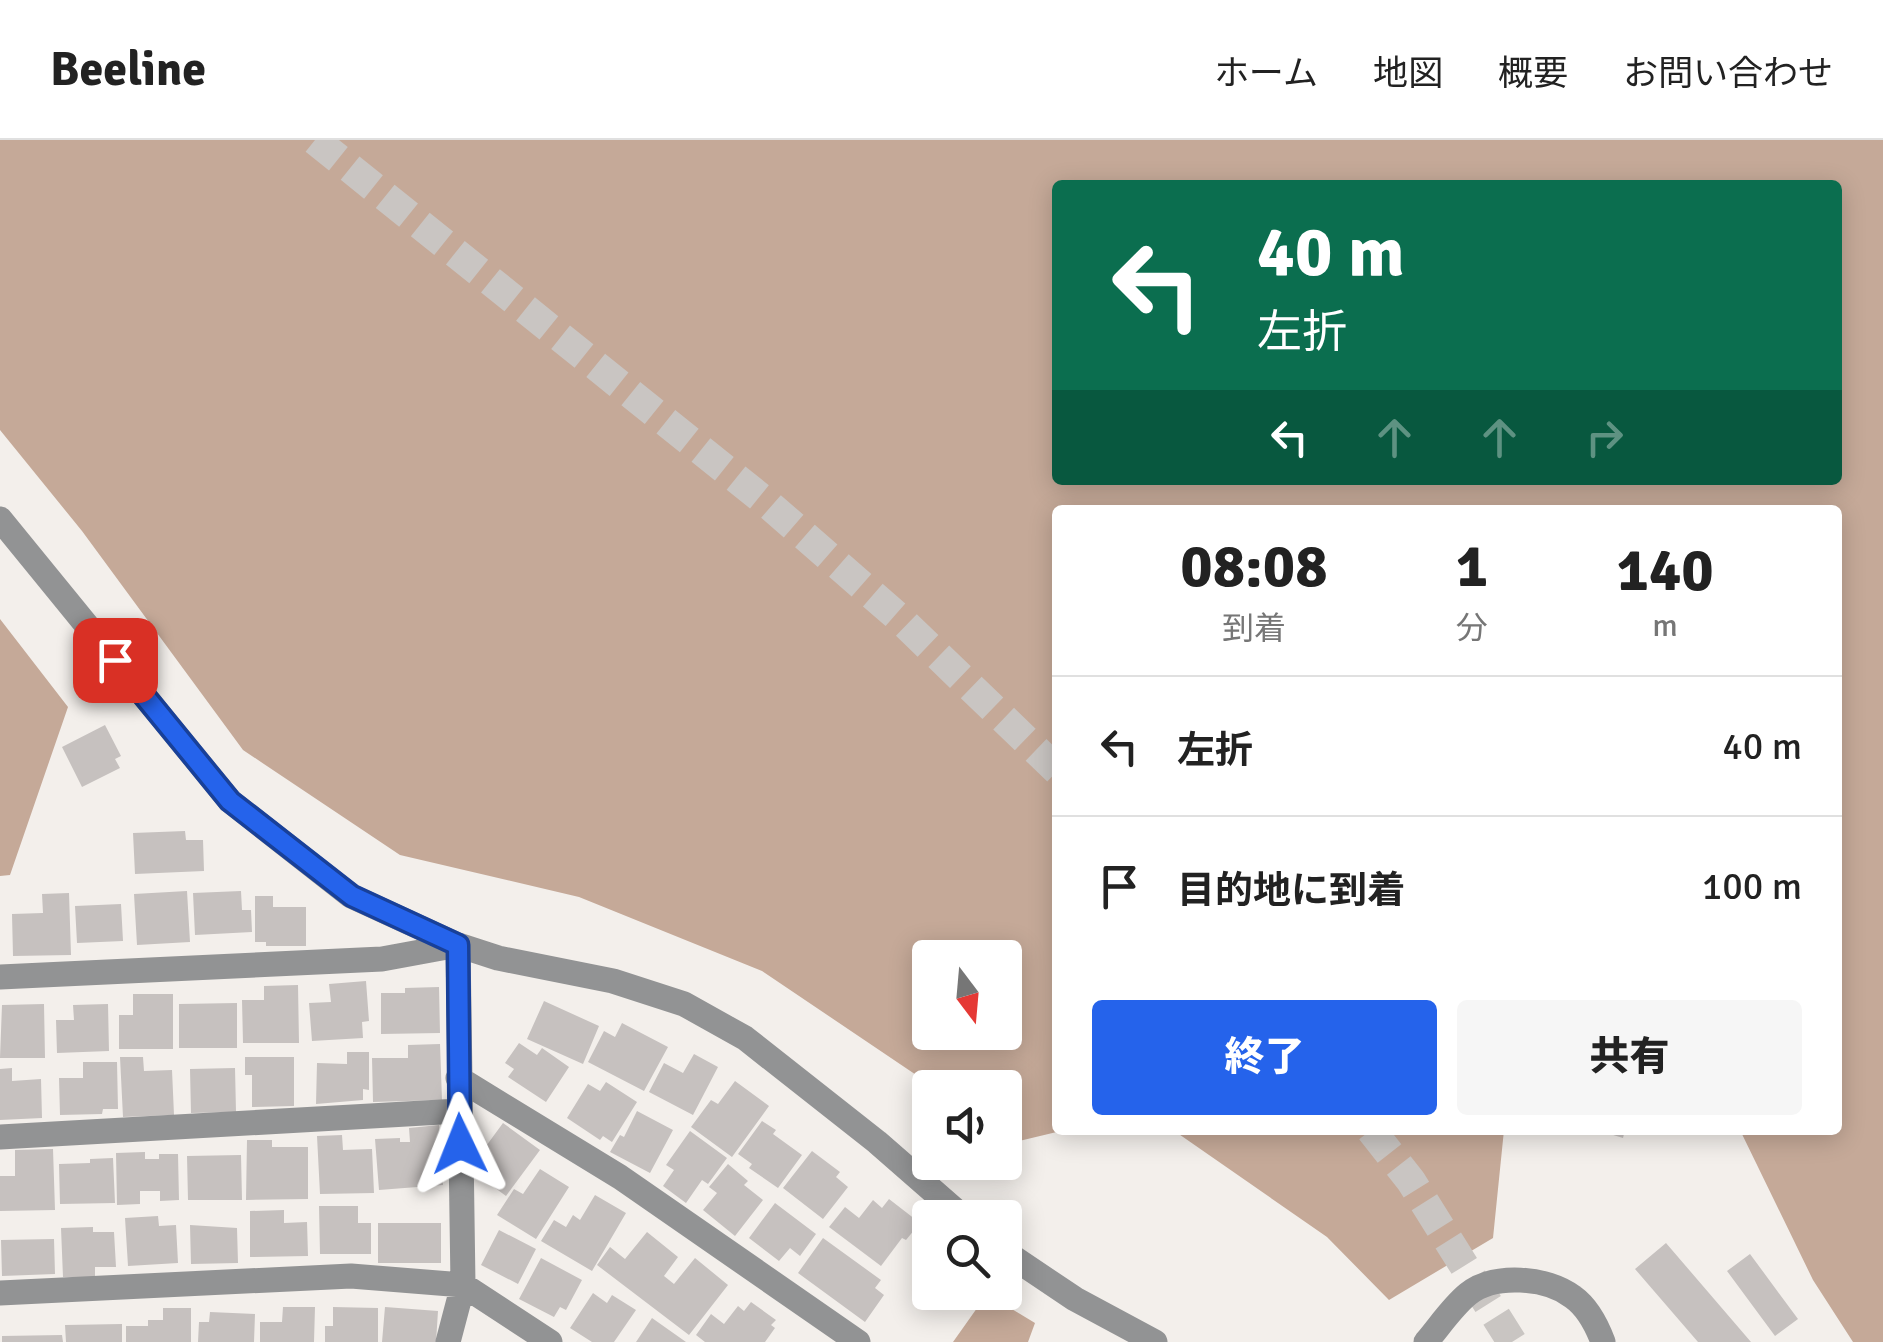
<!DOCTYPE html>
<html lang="ja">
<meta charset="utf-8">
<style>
body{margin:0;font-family:Signika,"Noto Sans JP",sans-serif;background:#f6f6f6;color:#222;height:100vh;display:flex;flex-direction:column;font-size:38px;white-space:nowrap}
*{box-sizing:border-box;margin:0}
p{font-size:32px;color:#767676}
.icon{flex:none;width:55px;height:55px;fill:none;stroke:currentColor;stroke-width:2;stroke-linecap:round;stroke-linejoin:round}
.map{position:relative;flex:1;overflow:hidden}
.drawer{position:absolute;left:1052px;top:365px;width:790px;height:630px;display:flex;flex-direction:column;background:#fff;border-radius:10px;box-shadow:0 5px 25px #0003}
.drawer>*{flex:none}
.banner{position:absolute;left:1052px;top:40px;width:790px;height:305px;border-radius:10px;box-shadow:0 5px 25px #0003;background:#0b6e4f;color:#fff;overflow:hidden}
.needle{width:65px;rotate:164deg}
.fabs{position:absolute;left:912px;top:800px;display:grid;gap:20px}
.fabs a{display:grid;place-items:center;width:110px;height:110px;border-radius:10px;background:#fff;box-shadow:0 5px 25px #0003;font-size:50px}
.pin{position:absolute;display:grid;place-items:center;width:85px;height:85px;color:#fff;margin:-42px;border-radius:20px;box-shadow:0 5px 15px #0006}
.me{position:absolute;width:110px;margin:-55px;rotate:358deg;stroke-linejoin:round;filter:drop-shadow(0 0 8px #0008)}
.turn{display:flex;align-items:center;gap:35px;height:210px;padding:0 40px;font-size:45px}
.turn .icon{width:130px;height:130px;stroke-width:2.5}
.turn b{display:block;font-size:70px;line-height:85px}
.lanes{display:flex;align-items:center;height:95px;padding:0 40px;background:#0003;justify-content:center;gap:50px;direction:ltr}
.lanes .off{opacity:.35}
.eta{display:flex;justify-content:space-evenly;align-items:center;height:170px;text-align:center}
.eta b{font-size:60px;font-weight:800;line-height:70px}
.button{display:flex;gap:20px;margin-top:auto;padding:20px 40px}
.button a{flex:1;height:115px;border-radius:10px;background:#2563eb;color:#fff;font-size:40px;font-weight:800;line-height:115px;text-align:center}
.button a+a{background:#f6f6f6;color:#222}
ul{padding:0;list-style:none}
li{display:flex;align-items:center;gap:30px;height:140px;padding:0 40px;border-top:2px solid #e0e0e0}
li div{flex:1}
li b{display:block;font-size:38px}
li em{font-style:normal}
header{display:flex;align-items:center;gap:60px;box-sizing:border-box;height:140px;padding:0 50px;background:#fff;border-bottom:2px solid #e0e0e0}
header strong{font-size:48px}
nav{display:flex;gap:55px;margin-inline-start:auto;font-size:35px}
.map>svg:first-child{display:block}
</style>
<header>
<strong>Beeline</strong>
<nav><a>ホーム</a><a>地図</a><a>概要</a><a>お問い合わせ</a></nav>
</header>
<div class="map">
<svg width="1883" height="1202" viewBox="0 0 1883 1202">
<rect width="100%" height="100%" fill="#f3efeb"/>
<path fill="#c5a998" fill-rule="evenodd" d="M0,0H1883V1202H1853L1813,1140L1740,990H1838V370H1058V990H1065L1015,1002L1005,996V948L934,947L762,831L579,757L400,715L243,610L82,391L0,290ZM1058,45H1838V340H1058ZM930,818H1005V892H930Z
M0,479L68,567L10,735L0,736Z
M1173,990H1504L1493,1098L1389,1160L1327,1097Z
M987,1154L1035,1183L1028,1202H953Z"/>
<path fill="#c6c1bf" d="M105,585L121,616L115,619L120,628L82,647L62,607Z
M185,691L186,700H203L204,731L135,734L133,693Z
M187,751L190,802L137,805L134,754Z
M241,751L242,770H251L252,792L195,795L193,753Z
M69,753L71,815L13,816L12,774L43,773L42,754Z
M255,756H273V767H306V806H266V802H255Z
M121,764L123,801L77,803L75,766Z
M366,841L369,881L362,882L363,898L312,901L309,863L331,862L329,844Z
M298,845L299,903H243L242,860H264V846Z
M439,847L440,893L381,894V853H405V848Z
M133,854H173V909H119V875H133Z
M544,861L599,886L583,924L527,899Z
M237,863V908H179V864Z
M44,864L45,918H0L2,865Z
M108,864L109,911L57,913L56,880H74L73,865Z
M622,883L668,907L644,951L588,922L604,891L615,897Z
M519,903L537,915L542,908L569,927L546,962L508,937L514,929L505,923Z
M440,904L442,960L373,962L372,918H408V905Z
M347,912H369V950L363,949V960L316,964L317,923L347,924Z
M694,914L718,927L693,975L649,952L664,923L683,933Z
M120,917H143L144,931L172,930L174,975L123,977Z
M245,917H294V966L252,967V935H245Z
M83,922H117L118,969H103L102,974L60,975L59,938H83Z
M12,928V941L41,939L42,978L0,980V929Z
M235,928L236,972L191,973L190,929Z
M735,941L769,966L732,1017L691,987L711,960L718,964Z
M606,942L637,962L612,1002L603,996L600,1000L567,978L588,944L600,951Z
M637,971L673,990L650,1033L610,1012L620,995L624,997Z
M762,981L776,990L773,994L802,1015L778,1048L749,1028L752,1024L738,1014Z
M503,983L540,1010L506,1056L476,1034L488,1018L481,1013Z
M439,985L443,1045L379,1050L375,999L400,998V1002H410L409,988Z
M1597,990H1625L1623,998Z
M690,991L727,1018L708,1044L702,1040L686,1063L663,1046L674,1030L666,1025Z
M342,995L343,1010L372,1009L374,1053L320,1054L317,996Z
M247,1000H272V1007H308V1059L246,1060Z
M53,1009L55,1070L0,1071V1036H15V1010Z
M812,1011L840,1032L836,1037L848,1047L823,1079L783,1048Z
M145,1012V1019H159V1014H178L179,1060L160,1061V1051H140V1064L117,1065L116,1013Z
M241,1015L242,1060H188L187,1016Z
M113,1018L115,1063L60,1064L59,1024L90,1023V1019Z
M728,1024L748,1041L744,1045L763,1060L735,1096L703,1070L717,1053L709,1047Z
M540,1029L569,1047L536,1099L497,1075L514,1049L523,1054Z
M595,1055L626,1073L592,1131L541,1101L554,1080L566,1087L573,1075L580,1080Z
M889,1059L920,1083L906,1100L902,1098L881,1126L829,1087L845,1067L859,1078L873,1060L882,1068Z
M775,1063L816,1094L800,1116L790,1108L779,1121L749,1098Z
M319,1066H358V1083H371V1114H320Z
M284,1070V1083L307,1082L308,1116L250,1117V1071Z
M158,1076L159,1086L176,1085L178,1123L128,1126L125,1078Z
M378,1083H441V1123H378Z
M190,1085L237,1088L238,1123L191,1124Z
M93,1087V1092H114L116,1127H95V1137H63L61,1088Z
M499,1090L536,1109L518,1144L481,1125Z
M647,1092L678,1117L664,1136L674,1144L695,1118L728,1145L689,1195L597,1125L610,1107L625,1119Z
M823,1098L881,1140L875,1148L884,1155L865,1182L798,1133Z
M54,1099L55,1134L2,1136L1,1100Z
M1666,1103L1751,1202H1698L1635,1129Z
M1750,1114L1798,1179L1775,1196L1727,1131Z
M541,1118L582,1140L566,1170L560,1167L554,1177L519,1159Z
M593,1153L607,1163L612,1155L636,1170L614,1202H592L570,1188Z
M751,1162L776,1180L771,1185L775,1188L765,1202H705L696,1195L711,1174L724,1184L738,1166L744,1171Z
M283,1167H315L314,1202H260V1182H282Z
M333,1167L378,1168V1202H325V1186H333Z
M385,1167L438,1171L436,1202H382Z
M163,1168H191V1202H126V1186H148V1180H163Z
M210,1172L255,1174L254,1202H198L199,1182H209Z
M652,1178L686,1202H636Z
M122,1184V1202H66L65,1185Z
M62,1195L63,1202H2V1196Z"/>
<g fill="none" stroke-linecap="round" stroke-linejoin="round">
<path stroke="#c9c5c2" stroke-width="30" stroke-dasharray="30 15" stroke-linecap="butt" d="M315,0L767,363L898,477L1058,631
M1371,990L1411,1041L1512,1202"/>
<path stroke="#929394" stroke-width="25" d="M0,379L230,661L351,756L458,805L498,818L613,841L684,864L745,898L877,1002L964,1078
M0,837L382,819L458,805L463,1145L448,1202
M458,938L620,1037L858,1202
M0,997L459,971
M1005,1112L1075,1159L1155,1202
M0,1153L351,1136L463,1145L550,1202
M1426,1202C1439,1187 1452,1167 1468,1154C1494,1133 1547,1137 1573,1157C1587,1167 1597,1186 1603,1202"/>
</g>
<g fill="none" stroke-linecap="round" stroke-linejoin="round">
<g stroke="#184099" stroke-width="25">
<path id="route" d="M115,520L230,661L352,756L458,805L460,1004"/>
</g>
<use href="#route" stroke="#2563eb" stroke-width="18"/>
</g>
</svg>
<div class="fabs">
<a><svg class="needle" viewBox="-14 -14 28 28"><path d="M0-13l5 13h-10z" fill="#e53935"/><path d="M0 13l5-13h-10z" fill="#767676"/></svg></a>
<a><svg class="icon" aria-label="sound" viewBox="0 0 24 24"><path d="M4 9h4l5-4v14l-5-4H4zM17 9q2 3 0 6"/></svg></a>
<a><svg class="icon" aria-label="search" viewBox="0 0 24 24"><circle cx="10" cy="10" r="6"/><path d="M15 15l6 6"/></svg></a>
</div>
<div class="pin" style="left:115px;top:520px;background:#d93025"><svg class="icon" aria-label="arrive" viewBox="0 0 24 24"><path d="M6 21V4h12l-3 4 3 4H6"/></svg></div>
<svg class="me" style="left:460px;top:1004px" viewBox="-20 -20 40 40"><path d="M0-17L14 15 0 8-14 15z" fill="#2563eb" stroke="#fff" stroke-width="4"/></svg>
<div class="banner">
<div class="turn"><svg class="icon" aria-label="left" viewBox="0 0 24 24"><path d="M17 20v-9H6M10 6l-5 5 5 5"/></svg><div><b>40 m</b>左折</div></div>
<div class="lanes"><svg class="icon" aria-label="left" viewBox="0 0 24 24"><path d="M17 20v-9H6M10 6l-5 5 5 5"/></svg><svg class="icon off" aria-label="ahead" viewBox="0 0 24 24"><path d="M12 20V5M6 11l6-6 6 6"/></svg><svg class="icon off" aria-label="ahead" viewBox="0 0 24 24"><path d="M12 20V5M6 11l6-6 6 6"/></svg><svg class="icon off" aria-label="right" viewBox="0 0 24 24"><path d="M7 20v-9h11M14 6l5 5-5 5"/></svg></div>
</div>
<section class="drawer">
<div class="eta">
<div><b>08:08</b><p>到着</p></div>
<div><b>1</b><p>分</p></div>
<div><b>140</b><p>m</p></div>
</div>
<ul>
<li><svg class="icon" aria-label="left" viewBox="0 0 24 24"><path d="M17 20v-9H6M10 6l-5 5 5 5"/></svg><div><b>左折</b></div><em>40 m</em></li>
<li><svg class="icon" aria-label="arrive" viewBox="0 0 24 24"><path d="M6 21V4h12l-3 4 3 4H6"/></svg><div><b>目的地に到着</b></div><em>100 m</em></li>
</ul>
<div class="button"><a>終了</a><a>共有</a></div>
</section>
</div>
